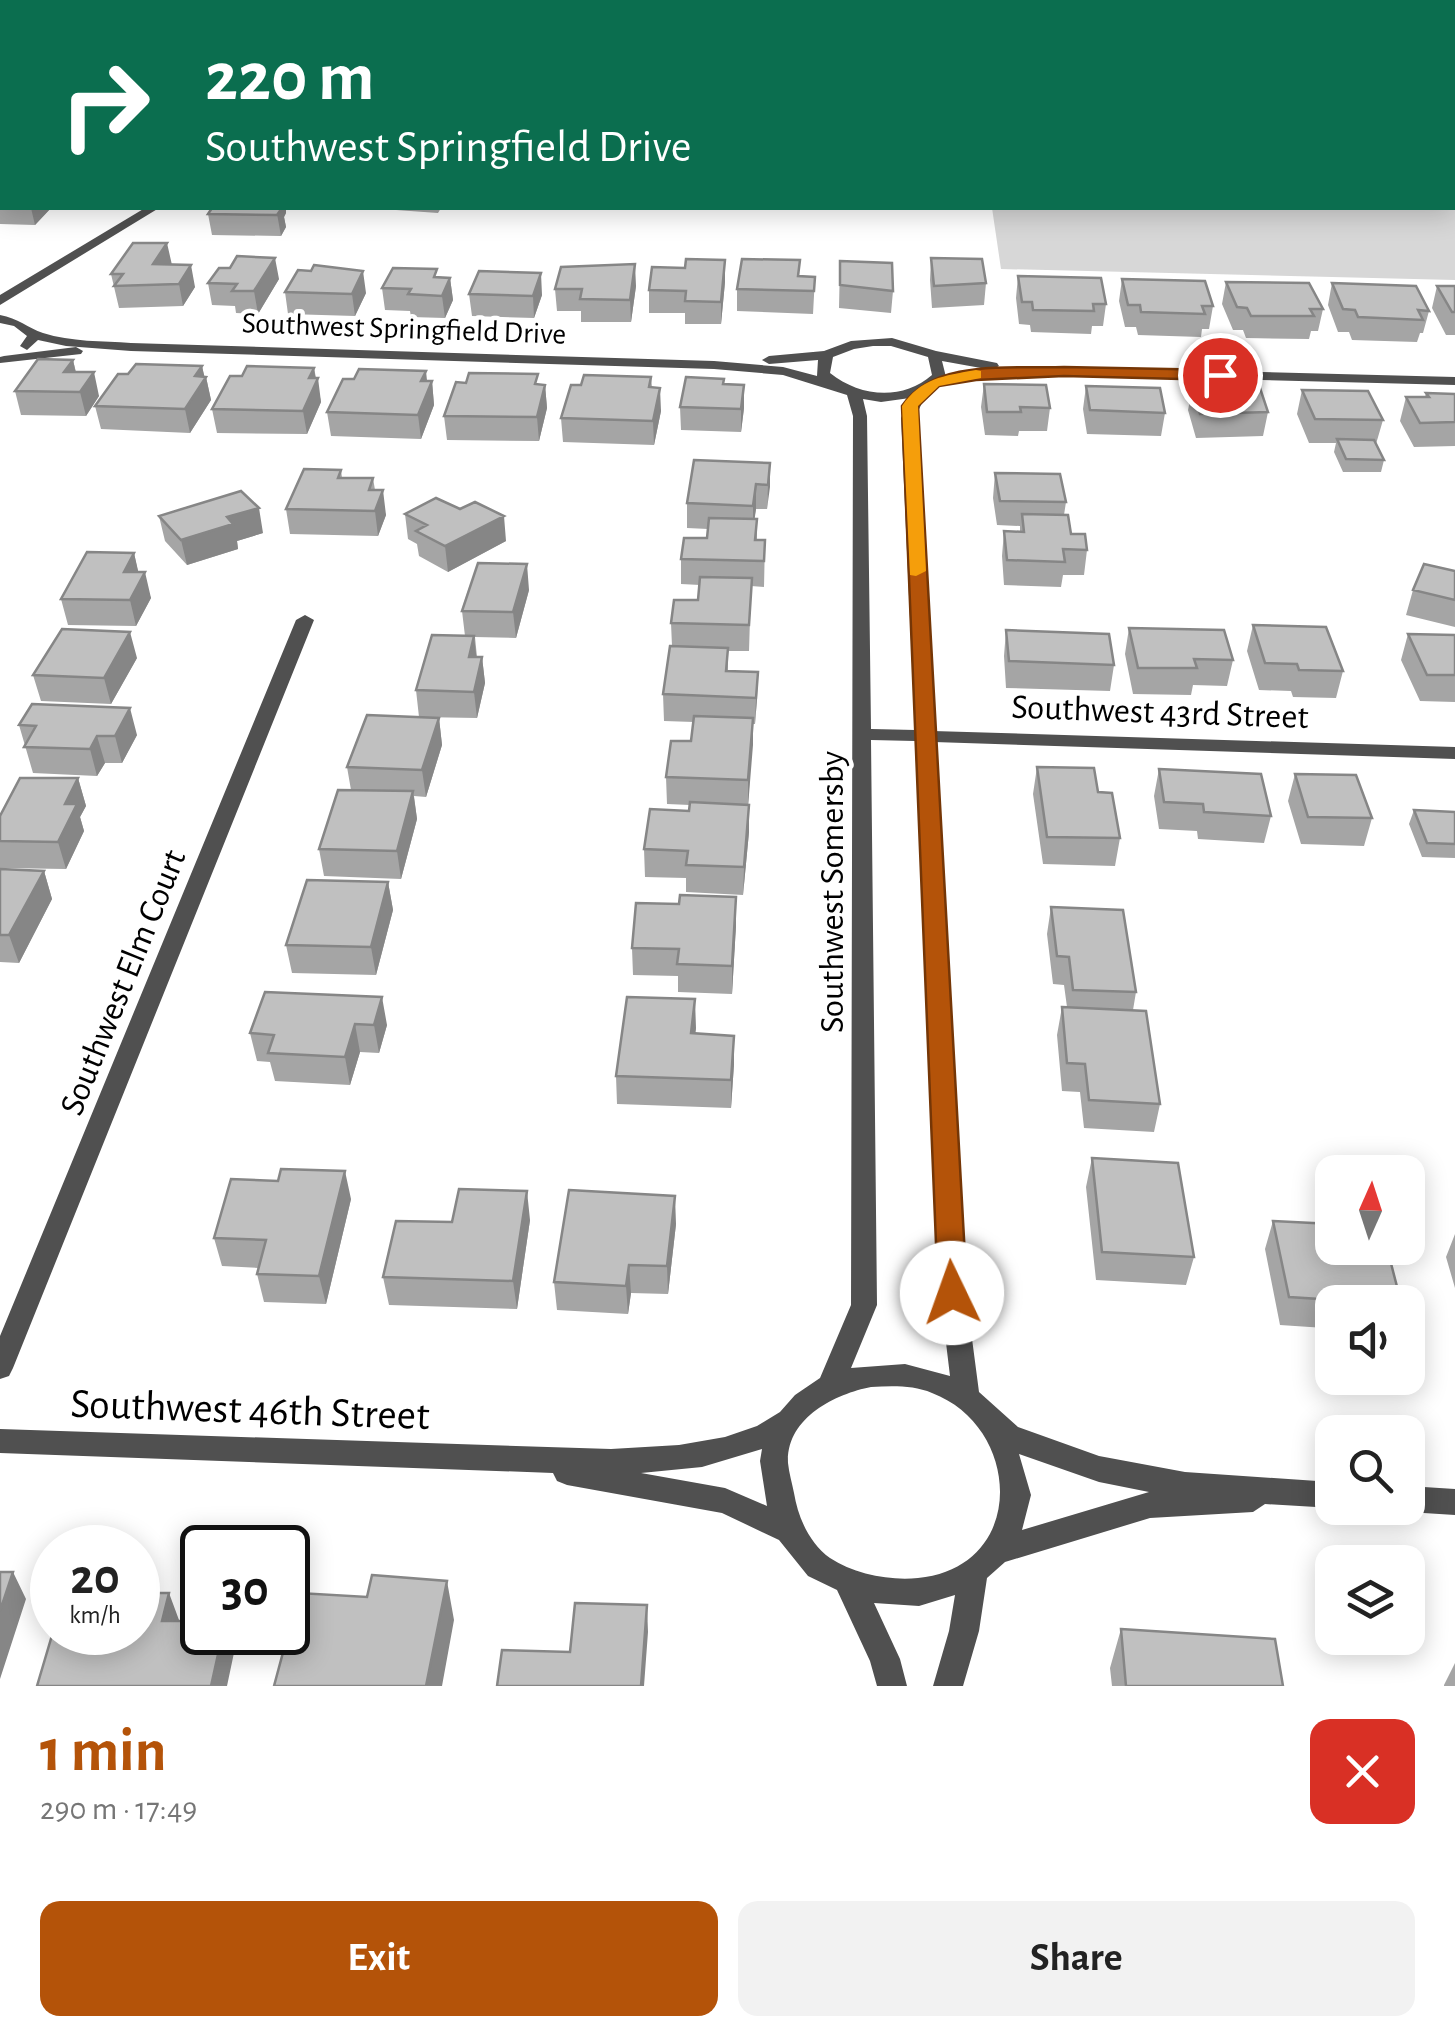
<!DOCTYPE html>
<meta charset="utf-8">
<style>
body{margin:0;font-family:"Alegreya Sans",sans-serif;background:#f2f2f2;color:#222;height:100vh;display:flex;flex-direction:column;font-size:38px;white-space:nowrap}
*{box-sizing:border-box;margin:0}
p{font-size:32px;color:#767676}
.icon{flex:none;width:55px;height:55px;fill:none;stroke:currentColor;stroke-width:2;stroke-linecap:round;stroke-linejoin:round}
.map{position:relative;height:1686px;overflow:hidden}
.details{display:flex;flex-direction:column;background:#fff;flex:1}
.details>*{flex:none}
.banner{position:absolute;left:0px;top:0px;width:1455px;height:210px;box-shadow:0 5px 25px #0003;background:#0b6e4f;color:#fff;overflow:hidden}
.needle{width:65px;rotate:3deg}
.fabs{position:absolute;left:1315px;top:1155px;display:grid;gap:20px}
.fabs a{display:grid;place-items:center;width:110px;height:110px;border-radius:20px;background:#fff;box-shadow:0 5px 25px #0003;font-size:50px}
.speed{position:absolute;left:30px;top:1525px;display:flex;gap:20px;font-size:50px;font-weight:700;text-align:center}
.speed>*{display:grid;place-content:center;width:130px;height:130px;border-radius:50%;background:#fff;box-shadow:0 5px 25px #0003;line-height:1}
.speed small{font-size:25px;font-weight:400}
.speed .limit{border:5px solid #111;border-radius:15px;background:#fff;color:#111}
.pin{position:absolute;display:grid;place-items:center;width:85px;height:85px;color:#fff;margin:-42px;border:5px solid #fff;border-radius:50%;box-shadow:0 2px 10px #0007}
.me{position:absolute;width:110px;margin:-55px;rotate:357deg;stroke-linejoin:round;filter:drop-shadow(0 0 8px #0008)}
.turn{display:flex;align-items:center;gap:35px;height:210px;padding:0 40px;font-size:45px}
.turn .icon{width:130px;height:130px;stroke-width:2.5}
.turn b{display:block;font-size:70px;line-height:85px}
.round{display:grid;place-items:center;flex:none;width:105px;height:105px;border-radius:20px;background:#f2f2f2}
.headline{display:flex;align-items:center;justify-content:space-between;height:170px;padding:0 40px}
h1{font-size:60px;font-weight:700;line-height:75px;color:#b45309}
.action{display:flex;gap:20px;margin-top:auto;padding:20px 40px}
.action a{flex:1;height:115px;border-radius:20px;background:#b45309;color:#fff;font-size:40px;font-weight:700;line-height:115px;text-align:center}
.action a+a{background:#f2f2f2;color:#222}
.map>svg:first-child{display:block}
</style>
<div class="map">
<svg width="1455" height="1686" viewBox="0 0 1455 1686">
<rect width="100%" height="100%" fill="#fff"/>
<path fill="#d7d7d7" d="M325,0H1455V280L1001,269L992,208H1452V2Z"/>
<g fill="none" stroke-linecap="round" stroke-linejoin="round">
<path fill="#505050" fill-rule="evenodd" d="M292,0H302L304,2H294Z
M145,208H159L0,305V295Z
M0,315C18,318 28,328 43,333C71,342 103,341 131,343L714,361L783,367L817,376L818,360L769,364L762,360L769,356L824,351L851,341L892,338L936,351L997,363L999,366L992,370L1064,367L1455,377V385L1064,375L976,379L935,387L927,392L915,418L933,731L1455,747V759L934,742L966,1293L979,1392L1018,1427L1099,1456L1185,1472L1332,1482L1333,1508L1265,1504L1253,1512L1150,1518L1005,1562L987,1578L979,1631L963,1686H933L949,1631L955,1595L919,1606L874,1603L900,1659L907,1686H877L870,1661L837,1590L808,1576L779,1540L722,1513L567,1485L557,1481L553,1473L0,1453V1429L611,1449L679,1445L725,1437L757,1426L780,1412L795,1395L820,1378L851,1305L853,416L847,395L783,375L714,369L131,351L66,346L38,340L27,350L20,346L27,336L14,326L0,323ZM873,346H891L928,357L932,375C902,401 860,397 830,373L833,357L854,349ZM942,361L992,370L946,377ZM910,398L901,418L915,730L871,729L867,416L863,399L881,402ZM871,740L915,741L940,1293L950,1376L905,1364L851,1368L877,1305ZM871,1387C892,1386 913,1385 932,1393C1022,1427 1028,1567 918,1578C890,1581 854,1574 830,1558C809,1543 798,1517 794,1493C792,1483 789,1473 788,1463C786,1418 835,1394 871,1387ZM762,1449L760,1461L767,1506L725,1488L641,1473L702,1467ZM1019,1454L1099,1482L1149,1492L1022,1530L1031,1495Z
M76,347L83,351L81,354L0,363V357L4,356Z
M305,615L314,620L13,1368L9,1376L0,1379V1336L296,620Z
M1408,1486L1455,1489V1515L1408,1512L1398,1508H1408Z"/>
<path fill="#505050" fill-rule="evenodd" d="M0,12H2V18H0Z"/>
</g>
<path fill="#a5a5a5" d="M2,175V208H51L35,225L0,224V176Z
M382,208H441L438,213L382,209Z
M789,208H847L791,210Z
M286,213L284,217L286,227L281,236L212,235L208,214Z
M931,258L986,283L984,305L932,308L930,280Z
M840,261L893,291L891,313L839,308Z
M171,264L195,287L183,306L119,308L111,274Z
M799,276L815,277L813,314L737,311V289Z
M1018,276L1106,304L1103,326H1092L1091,334L1031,332L1030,325L1019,324L1016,298Z
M438,277L450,278L453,300L445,318L411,317L410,311L385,310L382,288Z
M279,279L258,314L236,313L235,306L212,305L208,283Z
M1122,279L1213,306L1209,329H1202L1201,337L1138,335L1136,327H1125L1119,301Z
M725,282L721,324H685V313H649V290Z
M1226,282L1323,309L1318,331H1311L1309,339L1246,338L1243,330H1233L1222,304Z
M1332,283L1429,311L1423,333H1420L1417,342L1352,340L1349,332H1338L1328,305Z
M636,286L631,322H581V311H557L555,289Z
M1437,286H1455V335H1446L1432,308Z
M285,292L366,293L355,316L288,314Z
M469,294L542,295L534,318L472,316Z
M73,360L76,372L99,396L86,416L21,415L15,391Z
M202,366L204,376L206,377L211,400L190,433L101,429L95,406L128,374Z
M314,368L321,402L307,434L217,433L212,409L242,376Z
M651,377L652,387L661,411L654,445L563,442L561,418L581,385Z
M427,381H432L434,405L421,439L331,436L327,412Z
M539,384L545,385L547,408L539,441L447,440L444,416Z
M984,384L1050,408L1047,431H1019L1018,436L985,435L981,407Z
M744,385V408L741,432L681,430L680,407Z
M1086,386L1165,413L1161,436L1087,434L1083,409Z
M1193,386L1268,412L1263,436L1196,438L1188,410Z
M1302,390L1383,420L1376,444L1384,460L1381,472H1343L1334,452L1336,443H1309L1297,414Z
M1426,393L1455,394V446L1414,447L1400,421L1406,397H1425Z
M770,463L767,509H756L754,519H757V540H765L764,587L751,586L749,651H728V671L757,699L755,724H753L748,805L749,832L743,895L686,892V878L645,877L644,849L689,811L690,805L667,804L666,777L691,741L694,722L664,721L663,694L672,646L671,623L698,600L700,585L681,584V559L707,538L708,529L687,528V503Z
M341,470L342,478H373L375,490L386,515L378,536L290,534L286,509Z
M995,473L1066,502L1064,515L1071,534L1087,550L1084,575H1063L1061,587L1004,585L1002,556L1004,531L1020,532V526L997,525L993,498Z
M405,514L506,541L448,572L419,556L417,544L408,539Z
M159,516L263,533L237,541L238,549L187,565L165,541Z
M134,553L138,572L151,598L136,626L68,625L61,599Z
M1455,571V627L1406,615L1413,590Z
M529,590L516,638L475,637L477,657H482L485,683L477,718L419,717L416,690L465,636L462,611Z
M1253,625L1343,671L1336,698L1293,697L1291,691L1259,690L1247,651Z
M1129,628L1233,660L1227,686L1193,685L1191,695L1133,694L1125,654Z
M1006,630L1114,665L1110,691L1006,688L1004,656Z
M1408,634L1455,635V702L1420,701L1401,660Z
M137,658L111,704L41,701L33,675Z
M439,718L442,745L426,797L414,796L417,819L401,879L324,876L319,849L351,790L347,767Z
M19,725L137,735L122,763H105L97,776L33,773Z
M1037,767L1120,838L1115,866L1043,864L1033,794Z
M1159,769L1271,816L1264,843L1198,839L1197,831L1159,829L1154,796Z
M1295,774L1372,818L1364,846L1301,844L1288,801Z
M78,778L86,806L80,817L84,831L66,869L0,868V816Z
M1414,810L1455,812V858L1422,857L1409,824Z
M0,869L44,871L52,899L19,963L0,962Z
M388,882L393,910L376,975L292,973L286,945Z
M1051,907L1136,992L1133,1010L1160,1104L1154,1132L1084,1128L1080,1092L1062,1091L1057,1035L1062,1007H1067L1064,985L1053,984L1047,934Z
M736,925L732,994L678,992V976L633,975L632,948Z
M265,992L387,1025L379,1053L360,1052L350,1085L275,1081L270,1062L257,1061L250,1033Z
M696,1028L695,1033L734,1064L731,1108L617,1104L616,1076Z
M1092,1158L1194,1257L1186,1285L1096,1280L1086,1187Z
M351,1199L326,1304L264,1302L257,1274L259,1268L222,1266L214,1238Z
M530,1220L517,1309L389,1305L383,1277L452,1222Z
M1273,1221L1401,1302H1332V1347H1329L1325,1328L1280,1325L1265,1249Z
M676,1224L668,1294L631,1293L628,1314L557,1310L554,1282Z
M1455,1234V1288L1446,1257Z
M1121,1629L1283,1686H1112L1110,1668Z
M1455,1663V1686H1444V1685Z"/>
<path fill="#868686" d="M710,0H735V2H710Z
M31,208H51L35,225Z
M276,208H286V213L284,217L286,227L281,236Z
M167,243L172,265L158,286L153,264Z
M275,258L279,279L258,314L254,291Z
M725,260V282L721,324V302Z
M635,264L636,286L631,322L630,300Z
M191,265L195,287L183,306L179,284Z
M363,271L366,293L355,316L352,294Z
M541,273L542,295L534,318L533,296Z
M450,278L453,300L445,318L442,296Z
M73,360L78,383L64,372Z
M202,366L205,379L206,377L211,400L190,433L185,409L195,376Z
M314,368L316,382L318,378L321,402L307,434L303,411L309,378Z
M426,371L428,390L432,381L434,405L421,439L418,415L421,381Z
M94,372L99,396L86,416L80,392Z
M545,385L547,408L539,441L537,417Z
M744,385V408L741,432V409Z
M660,388L661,411L654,445L653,421Z
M770,463V487L767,509L768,485Z
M756,484V509L753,531V506Z
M383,490L386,515L378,536L375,511Z
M259,508L263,533L237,541L238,549L187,565L181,540L227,517Z
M504,516L506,541L448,572L445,546Z
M134,553L140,579L124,572Z
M527,564L529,590L516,638L513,612Z
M145,572L151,598L136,626L130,600Z
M130,632L137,658L111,704L104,678Z
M474,636L477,662L469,657Z
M482,657L485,683L477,718L474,692Z
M758,672L757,699L755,724L756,698Z
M130,708L137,735L122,763L115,736Z
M439,718L442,745L426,797L422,770Z
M753,718V745L748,807V780Z
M97,736L105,763L97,776L90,749Z
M78,778L86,806L80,817L84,831L66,869L58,842L65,804Z
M413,791L417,819L401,879L397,851Z
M749,805V832L743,895L744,867Z
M44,871L52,899L19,963L9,935Z
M388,882L393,910L376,975L371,947Z
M736,897V925L732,994V966Z
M382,997L387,1025L379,1053L374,1025Z
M695,999L696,1028L692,1061L691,1033Z
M355,1024L360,1052L350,1085L345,1057Z
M734,1036V1064L731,1108V1080Z
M345,1171L351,1199L326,1304L319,1276Z
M527,1191L530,1220L517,1309L513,1281Z
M675,1196L676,1224L668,1294L667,1266Z
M629,1265L631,1293L628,1314L626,1286Z
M13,1572L26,1599L0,1679V1611Z
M447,1581L454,1620L442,1686H426Z
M169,1593L179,1620L162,1621Z
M647,1605L648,1632L644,1686H641Z
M223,1632H229L235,1648L227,1686H211Z"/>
<path fill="#c0c0c0" stroke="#868686" stroke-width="2.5" d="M190,0H227L225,2H188Z
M2,175V204L0,203V176Z
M212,208H282L277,215L208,214Z
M133,243H167L153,264L191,265L179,284L114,286L123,274H111Z
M237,256L275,258L254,291H232L237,284L208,283L219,268H230Z
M931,258L982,259L986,283L934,286Z
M686,259L725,260L721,302L685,301L686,291L649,290L652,267L685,268Z
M742,259L800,260L798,276L815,277L814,291L737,289Z
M840,261L892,263L893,291L840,285Z
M635,264L630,300L580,299L582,289H555L561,267Z
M314,265L363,271L352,294L285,292L298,270L311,271Z
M393,268L437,269L434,277L450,278L442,296L408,294L411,289L382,288Z
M479,271L541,273L533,296L469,294Z
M1018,276L1101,278L1106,304H1093L1094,311L1033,310L1032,302H1022Z
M1122,279L1205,281L1213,306H1202L1205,314L1141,312L1140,305H1128Z
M1226,282L1309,283L1323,309H1310L1314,316H1251L1247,308L1237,307Z
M1332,283L1416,286L1429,311L1418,310L1423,320L1358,317L1355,310L1343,309Z
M1437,286H1455V312H1452Z
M38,359L73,360L64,372H94L80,392L15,391Z
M136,364L202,366L195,376L206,377L185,409L95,406L118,374H128Z
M247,366L314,368L309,378H318L303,411L212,409L230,376H242Z
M359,369L426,371L421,381H432L418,415L327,412L343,379H354Z
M469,373L538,374L535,384L545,385L537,417L444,416L456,382L466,383Z
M584,375L651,377L649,387L660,388L653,421L561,418L571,385H581Z
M686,377L724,379L723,384L744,385L741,409L680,407Z
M984,384L1046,385L1050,408L1020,407L1021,412H987Z
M1086,386L1160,388L1165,413L1090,410Z
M1193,386L1260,388L1268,412L1200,414Z
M1302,390L1368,391L1383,420L1315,419Z
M1426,393L1455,394V422L1420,423L1406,397H1429Z
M1337,439L1374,440L1384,460L1346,459Z
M694,460L770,463L768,485L756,484L753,506L687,503Z
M304,469L341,470L338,478H373L369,490H383L375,511L286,509Z
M995,473L1060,474L1066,502L1000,501Z
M241,491L259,508L227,517L233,524L181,540L159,516Z
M436,498L460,509L475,502L504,516L445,546L416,531L427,525L405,514Z
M1022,514L1068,515L1071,534H1085L1087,550L1063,549L1065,562L1007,560L1004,531L1024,532Z
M709,518L757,519L755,540H765L764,561L681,559L684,538H707Z
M87,552L134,553L124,572H145L130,600L61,599Z
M478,563L527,564L513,612L462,611Z
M1424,564L1455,571V600L1413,590Z
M700,577L752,578L749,625L671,623L674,600H698Z
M1253,625L1326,627L1343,671L1299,670L1297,664L1265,663Z
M1129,628L1224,630L1233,660L1194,659L1197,668H1138Z
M62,629L130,632L104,678L33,675Z
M1006,630L1109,634L1114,665L1009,661Z
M1408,634L1455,635V675H1427Z
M432,635L474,636L469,657H482L474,692L416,690Z
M670,646L728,648L726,671L758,672L756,698L663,694Z
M32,704L130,708L115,736H97L90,749L24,747L36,726L19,725Z
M367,715L439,718L422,770L347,767Z
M694,716L753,718L748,780L666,777L671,741H691Z
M1037,767L1094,768L1098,792L1112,793L1120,838L1047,837Z
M1159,769L1261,774L1271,816L1204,812L1203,804L1164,802Z
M1295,774L1356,775L1372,818L1308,817Z
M20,778H78L65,804H77L58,842L0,841V816Z
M338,790L413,791L397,851L319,849Z
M690,802L749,805L744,867L686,865L688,851L644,849L650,809L689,811Z
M1414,810L1455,812V844L1427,843Z
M0,869L44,871L9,935H0Z
M307,880L388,882L371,947L286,945Z
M680,895L736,897L732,966L677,964L679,949L632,948L636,903L679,904Z
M1051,907L1123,910L1136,992L1073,990L1069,957L1057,956Z
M265,992L382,997L374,1025L355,1024L345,1057L268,1053L274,1035L250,1033Z
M627,997L695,999L691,1033L734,1036L731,1080L616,1076Z
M1062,1007L1146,1011L1160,1104L1089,1100L1085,1064L1067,1063Z
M1092,1158L1178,1163L1194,1257L1102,1252Z
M281,1169L345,1171L319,1276L257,1274L266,1240L214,1238L231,1179L278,1181Z
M459,1189L527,1191L513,1281L383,1277L396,1221L452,1222Z
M569,1190L675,1196L667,1266L629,1265L626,1286L554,1282Z
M1273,1221L1332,1224V1248H1387L1401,1302H1335V1300L1289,1297Z
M0,1572H13L0,1611Z
M372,1575L447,1581L426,1686H274L299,1593L367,1597Z
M138,1593H169L162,1621H202V1632H223L211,1686H37L53,1632H138Z
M575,1603L647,1605L641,1686H497L502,1650L570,1652Z
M1121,1629L1275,1639L1283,1686H1126Z"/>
<path fill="#b45309" stroke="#753606" stroke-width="2.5" d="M1064,367L1220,370L1228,375L1220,380L1064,376L976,380L939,386L918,406L967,1293L963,1301L952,1305L942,1301L938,1293L902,406C935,358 1010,369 1064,367Z"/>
<path fill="#f59e0b" d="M976,370L981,371V378L939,386L918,406L926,571L916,576L910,575L902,406C921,378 943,376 976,370Z"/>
<g text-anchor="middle" stroke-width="9" stroke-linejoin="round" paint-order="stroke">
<g font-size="30" fill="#000" stroke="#fff">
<text transform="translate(404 328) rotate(2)" y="10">Southwest Springfield Drive</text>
</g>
<g font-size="35" fill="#000" stroke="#fff">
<text transform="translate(1160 711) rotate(2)" y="12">Southwest 43rd Street</text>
<text transform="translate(831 892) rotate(-90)" y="12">Southwest Somersby</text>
<text transform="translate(122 982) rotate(-68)" y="12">Southwest Elm Court</text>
</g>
<g font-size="42" fill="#000" stroke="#fff">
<text transform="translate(250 1408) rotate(2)" y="15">Southwest 46th Street</text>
</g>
</g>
</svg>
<div class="fabs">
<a><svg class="needle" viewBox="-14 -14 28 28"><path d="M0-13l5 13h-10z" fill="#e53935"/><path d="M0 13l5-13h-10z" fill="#767676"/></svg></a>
<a><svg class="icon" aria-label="sound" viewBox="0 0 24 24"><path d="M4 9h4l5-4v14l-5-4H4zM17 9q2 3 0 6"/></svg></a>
<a><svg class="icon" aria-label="search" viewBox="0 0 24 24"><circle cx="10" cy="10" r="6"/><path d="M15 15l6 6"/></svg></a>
<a><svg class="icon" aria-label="layers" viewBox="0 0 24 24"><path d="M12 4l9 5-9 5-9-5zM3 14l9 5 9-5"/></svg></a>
</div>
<div class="speed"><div>20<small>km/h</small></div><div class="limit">30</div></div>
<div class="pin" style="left:1220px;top:375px;background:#d93025"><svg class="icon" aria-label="arrive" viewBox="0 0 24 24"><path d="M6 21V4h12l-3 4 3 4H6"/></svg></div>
<svg class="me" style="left:952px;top:1293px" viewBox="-20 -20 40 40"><circle r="19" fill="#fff"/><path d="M0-13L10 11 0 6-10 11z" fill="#b45309"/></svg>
<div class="banner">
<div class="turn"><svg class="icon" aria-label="right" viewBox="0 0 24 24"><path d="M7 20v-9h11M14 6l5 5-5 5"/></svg><div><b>220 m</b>Southwest Springfield Drive</div></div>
</div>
</div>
<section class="details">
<div class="headline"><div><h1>1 min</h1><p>290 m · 17:49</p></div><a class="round" style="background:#d93025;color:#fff"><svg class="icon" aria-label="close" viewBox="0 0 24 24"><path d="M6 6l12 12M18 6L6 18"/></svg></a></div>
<div class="action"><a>Exit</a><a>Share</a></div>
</section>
